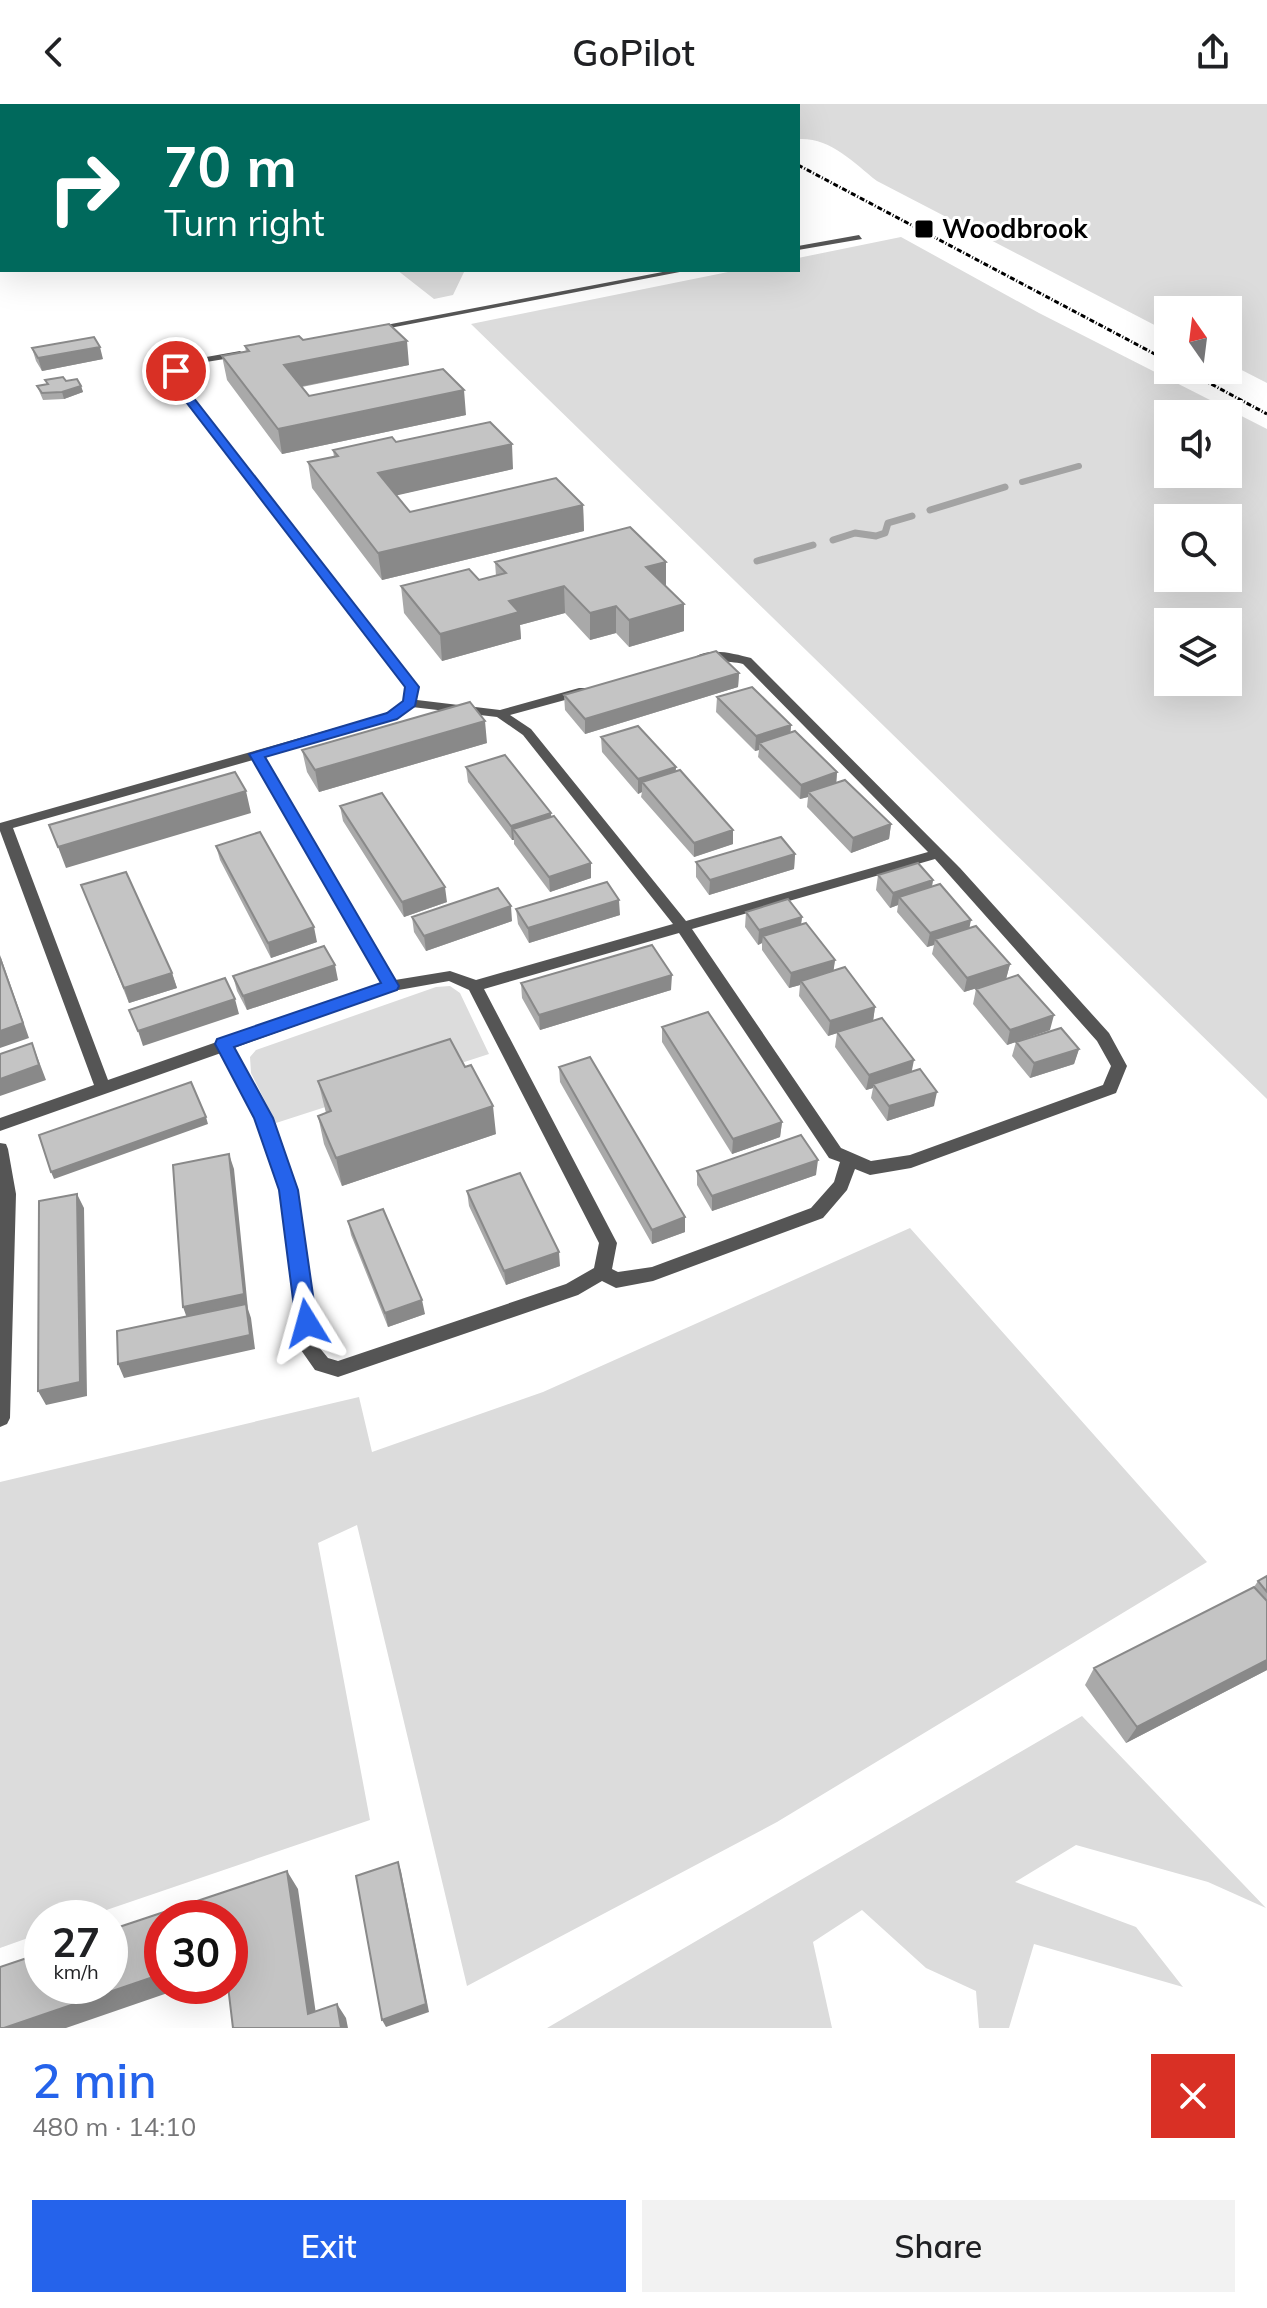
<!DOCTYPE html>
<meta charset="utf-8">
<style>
body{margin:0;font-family:Mulish,sans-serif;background:#f2f2f2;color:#202124;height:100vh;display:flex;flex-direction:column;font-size:30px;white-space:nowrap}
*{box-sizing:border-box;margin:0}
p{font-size:26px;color:#757577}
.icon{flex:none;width:44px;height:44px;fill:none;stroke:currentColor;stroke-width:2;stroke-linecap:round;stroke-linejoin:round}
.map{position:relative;height:1924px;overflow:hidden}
.panel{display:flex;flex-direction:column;background:#fff;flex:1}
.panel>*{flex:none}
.top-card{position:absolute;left:0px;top:0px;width:800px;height:168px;box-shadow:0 8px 32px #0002;background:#00695c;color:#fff;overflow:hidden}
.needle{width:52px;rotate:346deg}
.buttons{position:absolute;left:1154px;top:192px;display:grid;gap:16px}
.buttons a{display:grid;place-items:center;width:88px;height:88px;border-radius:0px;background:#fff;box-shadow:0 8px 32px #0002;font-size:40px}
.speed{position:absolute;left:24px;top:1796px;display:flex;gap:16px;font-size:40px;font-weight:700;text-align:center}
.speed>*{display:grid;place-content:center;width:104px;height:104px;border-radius:50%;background:#fff;box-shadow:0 8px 32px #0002;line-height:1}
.speed small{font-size:20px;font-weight:400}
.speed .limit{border:12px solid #d22;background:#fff;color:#111}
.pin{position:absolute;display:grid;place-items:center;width:68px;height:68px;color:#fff;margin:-34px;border:4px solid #fff;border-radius:50%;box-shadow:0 2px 8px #0007}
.me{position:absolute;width:88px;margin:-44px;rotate:352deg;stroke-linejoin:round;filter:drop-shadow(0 0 6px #0008)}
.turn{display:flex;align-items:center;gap:28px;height:168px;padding:0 32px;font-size:36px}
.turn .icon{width:104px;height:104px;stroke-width:2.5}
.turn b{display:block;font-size:56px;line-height:68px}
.round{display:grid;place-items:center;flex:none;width:84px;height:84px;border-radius:0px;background:#f2f2f2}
.head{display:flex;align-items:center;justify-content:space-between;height:136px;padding:0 32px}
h1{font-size:48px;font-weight:600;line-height:60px;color:#2563eb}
.cta{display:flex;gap:16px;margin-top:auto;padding:16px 32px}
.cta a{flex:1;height:92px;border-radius:0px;background:#2563eb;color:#fff;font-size:32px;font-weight:600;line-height:92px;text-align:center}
.cta a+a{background:#f2f2f2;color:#202124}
header{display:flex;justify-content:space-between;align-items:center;height:104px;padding:0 32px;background:#fff;font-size:36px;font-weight:600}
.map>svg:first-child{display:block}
</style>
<header><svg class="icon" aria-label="back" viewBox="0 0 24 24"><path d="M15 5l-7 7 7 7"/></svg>GoPilot<svg class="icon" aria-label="share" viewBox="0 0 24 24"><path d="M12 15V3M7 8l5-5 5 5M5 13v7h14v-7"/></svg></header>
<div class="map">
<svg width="1267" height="1924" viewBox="0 0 1267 1924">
<rect width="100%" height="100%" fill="#fff"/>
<path fill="#dcdcdc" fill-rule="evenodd" d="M64,0H656L659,2H71Z
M718,0H1267V279L1228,259V206H1168V228L877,77C853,58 830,33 798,35V2Z
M901,133L1039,209L1267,325V995L471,220L738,166H798V154ZM1168,310H1228V370H1168ZM1168,414H1228V474H1168ZM1168,518H1228V578H1168Z
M397,166H465L453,191L434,195Z
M450,882L460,889L489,950L276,1019L251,969L250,953L256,946L436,883Z
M910,1124L1207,1458L777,1718L467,1882L357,1421L318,1439L370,1716L83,1814H42V1829L0,1844V1378L359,1293L372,1348L543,1288Z
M1082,1612L1266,1804L1208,1778L1076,1741L1015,1778L1136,1823L1183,1883L1034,1840L1009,1924H979L976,1887L926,1864L862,1806L813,1838L832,1924H547Z"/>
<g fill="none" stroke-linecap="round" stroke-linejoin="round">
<path stroke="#a3a3a3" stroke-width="6" d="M1022,378L1079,362"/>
<path stroke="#a3a3a3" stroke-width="7" d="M930,406L1005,383
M833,436L855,429L876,432L885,429L888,419L912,412
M757,457L813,441"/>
<path fill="#555" fill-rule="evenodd" d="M859,131L862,135L798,146V142Z
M673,166H690L369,228L365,225Z
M240,247L244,250L243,252L200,259L180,268L179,275L416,580L417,596L500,606L579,584H587V590L510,611L531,625L686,817L928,748L743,560C729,556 705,559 695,553C711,543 734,550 751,554L960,764L1109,929L1127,962L1116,989L911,1064L870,1071L855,1065L847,1086L823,1114L653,1177L616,1184L602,1177L578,1191L338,1273L315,1266L301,1246L279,1086L255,1014L221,949L0,1027V1014L94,981L0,727V719L388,609L404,598L406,583L169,275L173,265L195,255ZM412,603L497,613L523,631L673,820L476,876L450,867L395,876L264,652L396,615ZM253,656L382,880L108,976L13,724ZM935,755L1097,937L1111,962L1103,981L910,1051L871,1057L841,1044L692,825ZM679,829L829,1054L840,1058L834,1078L811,1104L652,1163L618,1168L612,1165L617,1139L484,885ZM449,877L469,886L599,1139L594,1164L566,1180L338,1257L328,1254L319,1243L297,1086L271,1014L234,944L393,887Z
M0,1039L6,1040L8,1045L16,1090L10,1314L7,1320L0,1323Z"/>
<path stroke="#000" stroke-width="3" stroke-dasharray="5 2 1 2" stroke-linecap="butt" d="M692,0L696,2
M798,61L1168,257
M1185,266L1267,310"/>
</g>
<path fill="#a9a9a9" d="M303,236L409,261L302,283L309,292L466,311L282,350L227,276L222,252L246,248L245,242Z
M32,244L103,255L42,267L36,257Z
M45,276L66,277L81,282L83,288L64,295L43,296L37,282L47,281Z
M396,338L513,365L396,391L410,408L583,401L584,427L382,476L312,384L308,358L334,353L333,346Z
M495,458L666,483L684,500V527L629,543L616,529L590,536L565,509L520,521L521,535L442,557L404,509L401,482L479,476L496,472Z
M739,569L738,583L585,630L565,606L564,591Z
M717,593L791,621L790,629L837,668L836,679L891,720L889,735L851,749L807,703L808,693L800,695L758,653L759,646L755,647L716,608Z
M601,633L676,663L675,668L733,726V740L694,753L641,693L642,688L638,690L602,648Z
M487,639L319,688L307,668L302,646Z
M466,663L551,709V713L591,759V774L550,788L514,740V736H512L468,678Z
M340,702L447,798L404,813L343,717Z
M216,742L317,838L271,854L220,756Z
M795,750L794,765L709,791L696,773V758Z
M878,771L933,776L932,783L969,825L1010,860L1006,875L1050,926L1007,941L973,900L976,885L994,879L964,888L932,850L934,841L927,843L897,808L898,801L890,804L876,786Z
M81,781L172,869L177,884L129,899Z
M516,805L620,811L529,839L518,820Z
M746,808L802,813L801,820L835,856L833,867L875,903L873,916L912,967L934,1002L887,1017L871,994L873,984L866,986L835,943L837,929L828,932L799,892L800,881L789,884L762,846V839L758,841L745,823Z
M412,813L512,817L426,847L414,828Z
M233,872L338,876L247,906L237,887Z
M521,879L671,886L540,926L522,894Z
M662,923L782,1018L780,1033L732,1050L662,938Z
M1016,938L1079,945L1074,960L1030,974L1012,952Z
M559,963L685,1128L652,1140L560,978Z
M318,977L496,1030L342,1082L324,1040L318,1012L326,1009Z
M697,1067L816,1071L712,1107L697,1081Z
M467,1087L560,1162L506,1181L469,1102Z
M348,1117L425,1210L388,1223L351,1131Z
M1267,1472V1566L1126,1639L1085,1581L1094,1564L1254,1483L1258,1477Z"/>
<path fill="#898989" d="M407,237L409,261L288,285L284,261Z
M100,243L103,255L42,267L38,254Z
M81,282L83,288L64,295L62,288Z
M464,286L466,311L282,350L278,325Z
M512,340L513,365L381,395L378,369Z
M583,401L584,427L382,476L378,449Z
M666,458V484L646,463Z
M564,482L565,509L520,521L521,535L442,557L440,530L509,497Z
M684,500V527L629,543V516Z
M616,502V529L590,536V509Z
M739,569L738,583L585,630V615Z
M485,617L487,639L319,688L315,666Z
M791,621L790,636L759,639V646L755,647L756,632Z
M676,663L675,678H642V688L638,690V675Z
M837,668L836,683L808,688V693L800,695L801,681Z
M246,687L251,709L66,764L58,743Z
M551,709L552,724L513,725L514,736H512L511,722Z
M891,720L889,735L851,749L853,734Z
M733,726V740L694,753V739Z
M795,750L794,765L709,791L710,776Z
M591,759V774L550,788L549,773Z
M933,776L930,791L899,793L898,801L890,804L893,789Z
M445,783L447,798L404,813L402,798Z
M619,796L620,811L529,839L528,824Z
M511,802L512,817L426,847L424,832Z
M802,813L800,828L763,832L762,839L758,841L759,826Z
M971,816L968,831L935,835L934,841L927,843L930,829Z
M314,823L317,838L271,854L268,839Z
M0,851L29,934L0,944Z
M835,856L833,871L801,877L800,881L789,884L791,869Z
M1010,860L1006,875L964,888L967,874Z
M335,861L338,876L247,906L243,892Z
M172,869L177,884L129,899L124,884Z
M672,871L671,886L540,926L539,911Z
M235,895L239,910L143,942L138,927Z
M875,903L873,918L828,932L830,917Z
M1054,911L1050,926L1007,941L1010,926Z
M32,939L46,976L0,992V975Z
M1079,945L1074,960L1030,974L1034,959Z
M914,956L911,971L873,980V984L866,986L869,971Z
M937,988L934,1002L887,1017L889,1002Z
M493,1002L496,1030L342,1082L336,1054Z
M206,1013L208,1020L54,1075L51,1068Z
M782,1018L780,1033L732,1050L733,1035Z
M229,1050L234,1065L248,1205L251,1214L255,1245L124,1274L118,1260L188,1217L183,1203Z
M818,1056L816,1071L712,1107V1092Z
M77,1090L84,1104L87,1292L46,1301L38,1287Z
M685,1113V1128L652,1140V1126Z
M559,1148L560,1162L506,1181L504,1167Z
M422,1196L425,1210L388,1223L385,1209Z
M1267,1556V1566L1126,1639L1137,1623Z
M398,1758L401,1767L429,1908L386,1923L382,1916Z
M287,1767L298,1785L318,1924L308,1910Z
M162,1870V1882H188L66,1924H4Z
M337,1900L346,1914L348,1924H341Z"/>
<path fill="#c4c4c4" stroke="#898989" stroke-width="2" d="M389,220L407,237L284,261L309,292L443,265L464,286L278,325L222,252L249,247L245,242L299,232L303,236Z
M94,233L100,243L38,254L32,244Z
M63,273L66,277L77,275L81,282L62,288L42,289L37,282L48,280L45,276Z
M490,318L512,340L378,369L410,408L556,374L583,401L378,449L308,358L338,352L333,346L392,333L396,338Z
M630,423L666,458L646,463L684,500L629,516L616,502L590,509L564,482L509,497L519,508L440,530L401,482L469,465L479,476L506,469L495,458Z
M716,547L739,569L585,615L564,591Z
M752,583L791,621L756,632L717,593Z
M470,598L485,617L315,666L302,646Z
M638,622L676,663L638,675L601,633Z
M795,627L837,668L801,681L759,639Z
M505,651L551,709L511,722L466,663Z
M680,666L733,726L694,739L642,678Z
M235,668L246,687L58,743L49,721Z
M845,676L891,720L853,734L808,688Z
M382,689L445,783L402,798L340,702Z
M554,712L591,759L549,773L513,725Z
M260,728L314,823L268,839L216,742Z
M781,733L795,750L710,776L696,758Z
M918,759L933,776L893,789L878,771Z
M126,768L172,869L124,884L81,781Z
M607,778L619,796L528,824L516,805Z
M940,780L971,816L930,829L899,793Z
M498,784L511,802L424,832L412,813Z
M788,795L802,813L759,826L746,808Z
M806,819L835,856L791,869L763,832Z
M976,822L1010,860L967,874L935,835Z
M652,841L672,871L539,911L521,879Z
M324,842L335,861L243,892L233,872Z
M0,854L23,919L0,927Z
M845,863L875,903L830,917L801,877Z
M1018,871L1054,911L1010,926L976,885Z
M225,874L235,895L138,927L129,906Z
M708,908L782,1018L733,1035L662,923Z
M882,914L914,956L869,971L837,928Z
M1061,924L1079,945L1034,959L1016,938Z
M450,935L465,963L471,961L493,1002L336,1054L318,1012L331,1007L318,977Z
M32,939L39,961L0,975V950Z
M590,953L685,1113L652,1126L559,963Z
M920,965L937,988L889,1002L873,980Z
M191,978L206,1013L51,1068L39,1031Z
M801,1031L818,1056L712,1092L697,1067Z
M229,1050L244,1190L183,1203L173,1061Z
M520,1069L559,1148L504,1167L467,1087Z
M77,1090L80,1278L38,1287L39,1097Z
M383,1105L422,1196L385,1209L348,1117Z
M246,1200L250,1231L118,1260L117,1227Z
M1267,1472V1488L1258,1477Z
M1254,1483L1267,1497V1556L1137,1623L1094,1564Z
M398,1758L426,1900L382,1916L356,1772Z
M287,1767L308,1910L337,1900L341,1924H233L228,1882H230V1814H162V1870L4,1924H0V1863L42,1849V1882H110V1826Z"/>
<path fill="#2563eb" stroke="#184099" stroke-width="2" d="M173,264H180L179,275L419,583L415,602L397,615L265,653L399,882L397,886L234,943L273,1014L298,1086L317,1219L314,1225L307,1228L299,1225L296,1219L279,1086L254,1014L215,940L217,935L381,879L249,650L387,609L403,597L405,583L170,277Z"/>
<rect fill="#000" stroke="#fff" stroke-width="3" x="914" y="115" width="20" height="20" rx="4"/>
<g text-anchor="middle" stroke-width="6" stroke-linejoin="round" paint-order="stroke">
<g font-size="26" font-weight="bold" fill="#000" stroke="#fff" text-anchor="start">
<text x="942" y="134">Woodbrook</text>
</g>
</g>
</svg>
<div class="buttons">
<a><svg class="needle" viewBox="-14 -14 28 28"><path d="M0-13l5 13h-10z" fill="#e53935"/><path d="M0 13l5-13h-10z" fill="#757577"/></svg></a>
<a><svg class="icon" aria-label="sound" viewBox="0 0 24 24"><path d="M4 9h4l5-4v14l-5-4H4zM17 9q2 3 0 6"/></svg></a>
<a><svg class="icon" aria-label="search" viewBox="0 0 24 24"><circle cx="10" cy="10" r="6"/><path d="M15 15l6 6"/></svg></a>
<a><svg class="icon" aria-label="layers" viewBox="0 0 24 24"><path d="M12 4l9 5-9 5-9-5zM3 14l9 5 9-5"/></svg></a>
</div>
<div class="speed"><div>27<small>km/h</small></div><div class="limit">30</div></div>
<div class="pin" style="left:176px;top:267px;background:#d93025"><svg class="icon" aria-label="arrive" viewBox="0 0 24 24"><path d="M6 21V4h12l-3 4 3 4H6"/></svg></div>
<svg class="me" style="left:307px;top:1219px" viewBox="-20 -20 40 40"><path d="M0-17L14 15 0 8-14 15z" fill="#2563eb" stroke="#fff" stroke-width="4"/></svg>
<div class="top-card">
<div class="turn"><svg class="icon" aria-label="right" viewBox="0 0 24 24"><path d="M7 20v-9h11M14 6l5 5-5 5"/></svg><div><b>70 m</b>Turn right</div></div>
</div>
</div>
<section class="panel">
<div class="head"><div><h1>2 min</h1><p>480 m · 14:10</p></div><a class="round" style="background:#d93025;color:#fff"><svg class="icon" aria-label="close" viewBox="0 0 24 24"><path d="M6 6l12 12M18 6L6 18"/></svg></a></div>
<div class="cta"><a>Exit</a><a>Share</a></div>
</section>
